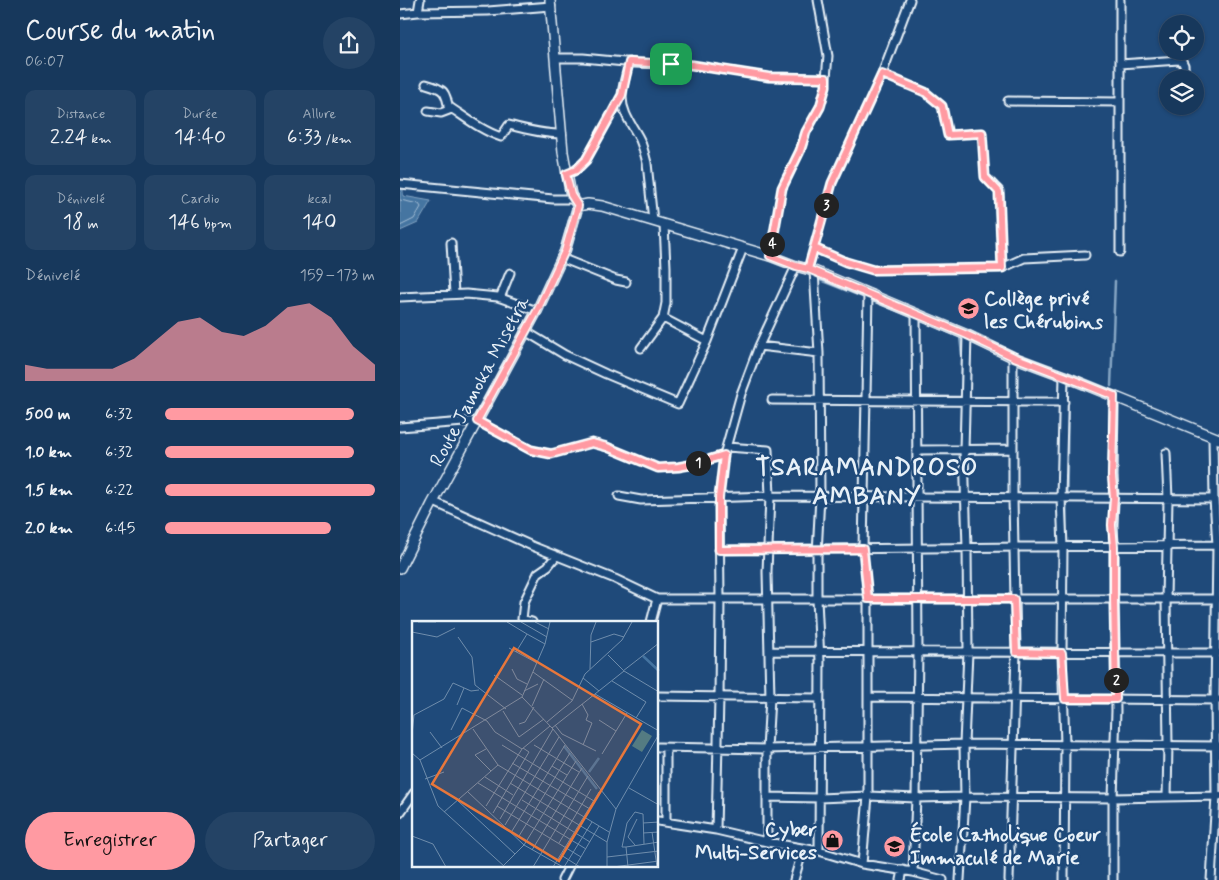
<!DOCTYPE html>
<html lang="fr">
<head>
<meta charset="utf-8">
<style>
  :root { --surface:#17385c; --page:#244365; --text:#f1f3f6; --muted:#9eacbb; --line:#365272; --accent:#ff9aa2 }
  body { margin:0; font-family:Mynerve,sans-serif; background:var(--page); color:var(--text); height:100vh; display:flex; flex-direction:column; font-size:19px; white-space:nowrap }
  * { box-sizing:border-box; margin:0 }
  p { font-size:16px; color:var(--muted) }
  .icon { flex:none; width:28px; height:28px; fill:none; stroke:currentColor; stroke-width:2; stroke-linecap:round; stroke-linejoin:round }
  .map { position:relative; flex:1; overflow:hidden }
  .sheet { display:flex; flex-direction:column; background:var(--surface); width:400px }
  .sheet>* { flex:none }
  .controls { position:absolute; left:759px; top:15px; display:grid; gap:10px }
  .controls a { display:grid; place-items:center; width:45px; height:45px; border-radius:50%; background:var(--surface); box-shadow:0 1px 4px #0004,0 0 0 1px var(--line); font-size:25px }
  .pin { position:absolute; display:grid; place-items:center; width:42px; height:42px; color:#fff; margin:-21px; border-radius:10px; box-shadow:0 2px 8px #0006 }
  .km { position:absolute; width:25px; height:25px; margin:-12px; border-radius:50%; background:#222; color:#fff; font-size:14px; line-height:25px; text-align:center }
  .round { display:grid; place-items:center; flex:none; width:52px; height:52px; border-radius:26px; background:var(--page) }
  .overview { display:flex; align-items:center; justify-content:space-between; height:85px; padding:0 25px }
  h1 { font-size:28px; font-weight:600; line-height:38px }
  .metrics { display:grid; grid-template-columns:repeat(3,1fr); gap:8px; height:85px; padding:5px 25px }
  .metrics div { display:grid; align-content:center; border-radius:10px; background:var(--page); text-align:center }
  .metrics b { font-size:21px; font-weight:600 }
  .metrics small { font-size:14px; font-weight:400 }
  .metrics p { font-size:14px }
  .chart { height:140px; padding:10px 25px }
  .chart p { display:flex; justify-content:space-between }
  .chart svg { width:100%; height:90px; margin-top:5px; fill:var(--accent); opacity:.7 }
  .button { display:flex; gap:10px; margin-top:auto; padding:10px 25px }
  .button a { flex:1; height:58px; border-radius:30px; background:var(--accent); color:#111; font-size:20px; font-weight:600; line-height:58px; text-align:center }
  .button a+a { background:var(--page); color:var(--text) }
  ul { padding:0 25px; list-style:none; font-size:16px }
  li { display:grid; grid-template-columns:80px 60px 1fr; align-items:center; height:38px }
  li i { height:12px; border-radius:6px; background:var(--accent) }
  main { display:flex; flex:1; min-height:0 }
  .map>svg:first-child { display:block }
  .water { fill:#4474a1; stroke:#86a6c4 }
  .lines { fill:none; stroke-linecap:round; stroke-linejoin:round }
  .shore { stroke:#a6bfd5; stroke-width:1 }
  .stream { stroke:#86a6c4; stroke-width:2.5 }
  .minor-casing { stroke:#e8f1f8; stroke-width:11 }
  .tertiary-casing { stroke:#e8f1f8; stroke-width:12 }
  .minor { stroke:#1f4a7a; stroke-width:7 }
  .tertiary { stroke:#1f4a7a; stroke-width:9 }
  .route-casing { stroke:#fff; stroke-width:10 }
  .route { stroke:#ff9aa2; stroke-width:6 }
  .labels { text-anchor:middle; stroke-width:4.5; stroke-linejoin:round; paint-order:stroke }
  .poi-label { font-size:20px; font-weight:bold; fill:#e8f1f8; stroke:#1f4a7a; text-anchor:start }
  .street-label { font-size:20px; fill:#e8f1f8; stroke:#1f4a7a }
  .district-label { font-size:25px; font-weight:bold; letter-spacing:1px; fill:#e8f1f8; stroke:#1f4a7a }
  .inset-river { fill:none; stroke:#4474a1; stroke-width:2.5 }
  .inset-road { fill:none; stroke:#6f8dac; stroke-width:1 }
  .view { fill:#e8773b; fill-opacity:0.15; stroke:#e8773b; stroke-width:2.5 }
  .inset-edge { fill:none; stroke:#e8f1f8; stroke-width:2.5 }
</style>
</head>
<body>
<main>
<section class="sheet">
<div class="overview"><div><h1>Course du matin</h1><p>06:07</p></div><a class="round"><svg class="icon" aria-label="share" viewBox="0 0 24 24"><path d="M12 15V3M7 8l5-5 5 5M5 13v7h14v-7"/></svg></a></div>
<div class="metrics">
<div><p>Distance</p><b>2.24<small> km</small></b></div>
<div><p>Durée</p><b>14:40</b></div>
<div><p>Allure</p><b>6:33<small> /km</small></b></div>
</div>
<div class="metrics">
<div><p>Dénivelé</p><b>18<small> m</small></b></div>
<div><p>Cardio</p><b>146<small> bpm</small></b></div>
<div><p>kcal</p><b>140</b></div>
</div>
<div class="chart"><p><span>Dénivelé</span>159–173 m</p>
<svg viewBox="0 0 160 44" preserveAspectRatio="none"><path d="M0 44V36L10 38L20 38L30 38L40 38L50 33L60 24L70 15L80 13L90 20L100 22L110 17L120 8L130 6L140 13L150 27L160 36V44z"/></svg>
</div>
<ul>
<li><b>500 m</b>6:32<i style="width:90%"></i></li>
<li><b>1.0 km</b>6:32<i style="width:90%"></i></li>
<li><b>1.5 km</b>6:22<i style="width:100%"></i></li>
<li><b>2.0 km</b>6:45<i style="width:79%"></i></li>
</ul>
<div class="button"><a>Enregistrer</a><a>Partager</a></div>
</section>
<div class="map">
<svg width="819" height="880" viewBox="0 0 819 880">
  <rect width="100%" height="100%" fill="#1f4a7a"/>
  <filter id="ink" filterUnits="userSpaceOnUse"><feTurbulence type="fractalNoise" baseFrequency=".02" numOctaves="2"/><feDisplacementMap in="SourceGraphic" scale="10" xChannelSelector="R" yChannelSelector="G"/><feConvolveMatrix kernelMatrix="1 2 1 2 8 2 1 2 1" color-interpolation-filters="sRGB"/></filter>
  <g filter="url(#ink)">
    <path class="water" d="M0 189H3V196L31 201 18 223 0 231Z"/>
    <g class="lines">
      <path class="shore" d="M0 200 19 204 21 207 14 219 0 226"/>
      <path class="stream" d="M420 280 513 317
        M521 320 566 340
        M560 337 562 355
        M711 386 715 281
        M561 430 562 360
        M811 509V501
        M666 537 668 382"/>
      <defs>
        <path id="minor" d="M18 12 20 0
          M0 14 18 12 88 11 151 6
          M156 58H183L235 63 292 65 369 77 426 78
          M229 62C227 74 222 86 222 97 222 114 233 126 240 140 243 147 245 155 247 163L253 221
          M720 64 779 60 782 61 784 65 785 79
          M482 74 525 92 542 106 548 135 582 133 585 177 599 191 602 268
          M26 84C44 89 46 91 49 110L41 113 28 111
          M608 101 720 102
          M48 106C65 117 82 131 101 137L109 125C127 130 143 134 162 134
          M167 174 176 170 186 160 222 95
          M0 184 153 199H174
          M51 243 54 294
          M414 248 446 262 473 270 602 268 624 258 685 255
          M720 252V0
          M370 256 382 188 400 151 406 132 420 107 426 86V78L428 56 418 0
          M161 258 216 280 226 282
          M408 269 432 183 482 74 510 0
          M414 271 419 353 420 496 417 554V599L420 661 419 851
          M0 297 66 294 98 297 137 311
          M100 298 110 273
          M263 318 307 341
          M125 331 165 355 206 374 278 404 307 341 343 248
          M359 346 419 353
          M241 348 263 318 266 303V267L264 225
          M372 400 664 402
          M0 427 77 421 131 450 151 454 192 443 207 447 258 468 278 467 295 464 324 455
          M327 447 368 450 370 496 367 572 370 698 367 749V842
          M517 450 613 449
          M766 453 768 499 766 599 768 745 767 797
          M219 496 241 500 370 496 814 499
          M34 502 132 546 215 579 257 599H819
          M319 550 817 545
          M132 622 122 619 124 602 138 573 148 566 156 556
          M251 622 257 599
          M369 651 819 653
          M258 696 419 698
          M468 697 819 700
          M258 747 367 749 564 744 819 746
          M266 748V822
          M367 797 419 798 468 796 516 798 565 797 713 798 819 796
          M0 813 14 793
          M258 821 316 830 367 842 419 851 462 864 513 872 543 880
          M316 830 319 698 320 599 319 498 324 455 341 394 359 346 396 266
          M462 864 468 796V599L463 549 468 295
          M513 872 516 798 518 652 516 314
          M162 880 169 866
          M394 880 403 849
          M501 880 503 870
          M560 880 565 797 564 744 568 652 567 548 564 450 567 335
          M609 880 616 652 613 498V357
          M664 880 665 744 662 653 663 547 661 498 664 376
          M713 880V798L716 711 714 599V546L713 525 714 498 713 476 714 396
          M811 880 816 796 815 700 817 545 814 499 813 438"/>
        <path id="tertiary" d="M150 0 163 152 167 174 171 195 178 206
          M178 206 188 204 202 206 370 256 396 266 414 271 567 335 613 357 664 376 819 439
          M0 568 32 504 137 311 165 251 178 206"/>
      </defs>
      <use href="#minor" class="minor-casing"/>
      <use href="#tertiary" class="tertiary-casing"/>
      <use href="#minor" class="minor"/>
      <use href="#tertiary" class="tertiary"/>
    </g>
  </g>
  <g class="lines" filter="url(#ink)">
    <defs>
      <path id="route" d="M271 64 229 62 222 95 186 160 176 170 166 174 171 195 178 206 165 251 137 311 77 421 131 450 151 454 192 443 207 447 258 468 278 467 295 464 324 455 319 498V550L463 549 468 599H614L616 652 662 653 665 699H716L714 599V546L712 525 714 498 712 476 714 396 664 376 614 357 567 335 408 269 416 241 432 183 482 74 525 92 542 106 548 135 582 133 585 177 599 192 602 268 473 270 446 262 414 248 408 269 396 266 370 256 382 188 400 151 406 132 420 107 426 86V78L369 77 292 65 271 64"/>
    </defs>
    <use href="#route" class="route-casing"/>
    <use href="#route" class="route"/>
  </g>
  <defs>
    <symbol id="school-disc" viewBox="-11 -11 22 22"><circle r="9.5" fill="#ff9aa2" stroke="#1f4a7a"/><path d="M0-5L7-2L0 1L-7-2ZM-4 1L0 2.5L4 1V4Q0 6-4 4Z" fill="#111"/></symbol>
    <symbol id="shop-disc" viewBox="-11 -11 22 22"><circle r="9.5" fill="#ff9aa2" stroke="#1f4a7a"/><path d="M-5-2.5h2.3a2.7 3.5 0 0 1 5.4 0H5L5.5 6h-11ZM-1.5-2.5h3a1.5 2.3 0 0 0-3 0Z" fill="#111"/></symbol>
  </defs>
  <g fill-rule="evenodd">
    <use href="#school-disc" x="556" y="296" width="25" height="25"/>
    <use href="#shop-disc" x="420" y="828" width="25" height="25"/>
    <use href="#school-disc" x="482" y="834" width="25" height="25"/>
  </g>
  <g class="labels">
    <g class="poi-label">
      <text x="584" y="305">Collège privé<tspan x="584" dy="23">les Chérubins</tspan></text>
      <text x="417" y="836" text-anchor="end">Cyber<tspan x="417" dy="23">Multi-Services</tspan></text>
      <text x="510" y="841">École Catholique Coeur<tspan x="510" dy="23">Immaculé de Marie</tspan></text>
    </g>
    <g class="street-label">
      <text transform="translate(79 381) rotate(-62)" y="7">Route Jamoka Misetra</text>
    </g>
    <g class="district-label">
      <text x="467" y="475">TSARAMANDROSO<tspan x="467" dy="29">AMBANY</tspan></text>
    </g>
  </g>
  <g transform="translate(12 621)">
    <rect width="246" height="246" fill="#1f4a7a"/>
    <path d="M230 109 240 115 230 131 220 125Z" fill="#547b82"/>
    <path class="inset-river" d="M231 35 247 50M152 125 185 168M177 151 187 137"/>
    <path class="inset-road" d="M6 1H24M95 1 115 13 104 31M109 1 135 16M123 1 137 8M0 11 25 16 43 7M115 13 133 23M46 16 60 36 63 64 94 88M179 21 202 13 212 16M97 27 125 42M196 34 211 49M100 48 105 58 115 63M178 48 179 14 184 1M211 50 247 22M121 51 160 79M82 54 110 74M171 57 187 70M200 60 234 81 224 97M112 70 126 63M183 73 247 110M110 76 141 108 204 188M110 76 133 23 138 1M170 83 176 94 174 99 180 102 171 124M45 84 52 67M120 85 132 58M91 90 107 116 132 98M187 99 204 110M135 101 160 80 173 53 210 19 220 1M107 103 113 101 122 86M143 104 150 113 184 130M140 107 212 50 247 71M61 108 86 144 197 211M39 109 50 87 75 100 83 111 110 128M18 111 30 127M0 114 2 94 32 78 41 62 59 70 67 69M90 124 182 180M122 124 167 151M74 128 63 134 79 150M0 132 8 139 26 185 93 246M190 133 215 92M8 139 110 76M100 142 178 188M140 145 155 154M73 156 101 174M13 158 32 151M66 162 174 228M98 162 195 221M217 167 247 184M56 171 112 224 151 246M45 179 103 233M110 179 178 221M74 185 110 128 138 105M85 185 169 236M32 191 86 144M81 192 117 131 111 127M88 198 141 108M231 202 247 201M93 204 147 116M100 210 153 124M240 211 245 246M231 212 247 211M0 215 21 223 34 246M107 215 158 132M147 222 179 168M232 223 231 193 223 191 215 202 210 226H214L247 221M223 224 216 216 225 198M214 226 216 246M120 229 170 147M149 234 168 246M195 236 247 230M92 244 112 224 164 140M121 246 176 155M141 246 187 171M152 246 180 201M163 246 187 205M195 246V221L204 188 247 113M201 246 247 240"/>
    <path class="view" d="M102 27 229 103 147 240 20 163Z"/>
    <rect width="246" height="246" class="inset-edge"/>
  </g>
</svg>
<div class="controls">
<a><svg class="icon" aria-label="locate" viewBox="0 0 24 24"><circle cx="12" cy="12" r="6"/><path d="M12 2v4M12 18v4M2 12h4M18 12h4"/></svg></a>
<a><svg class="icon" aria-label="layers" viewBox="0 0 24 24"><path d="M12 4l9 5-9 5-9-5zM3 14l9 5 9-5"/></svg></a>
</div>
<div class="pin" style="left:271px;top:64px;background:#1e9e55"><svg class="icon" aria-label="arrive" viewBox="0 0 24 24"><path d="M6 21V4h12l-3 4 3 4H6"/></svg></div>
<b class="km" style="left:298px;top:463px">1</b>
<b class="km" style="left:716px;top:680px">2</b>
<b class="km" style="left:426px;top:205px">3</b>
<b class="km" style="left:372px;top:244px">4</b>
</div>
</main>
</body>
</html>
